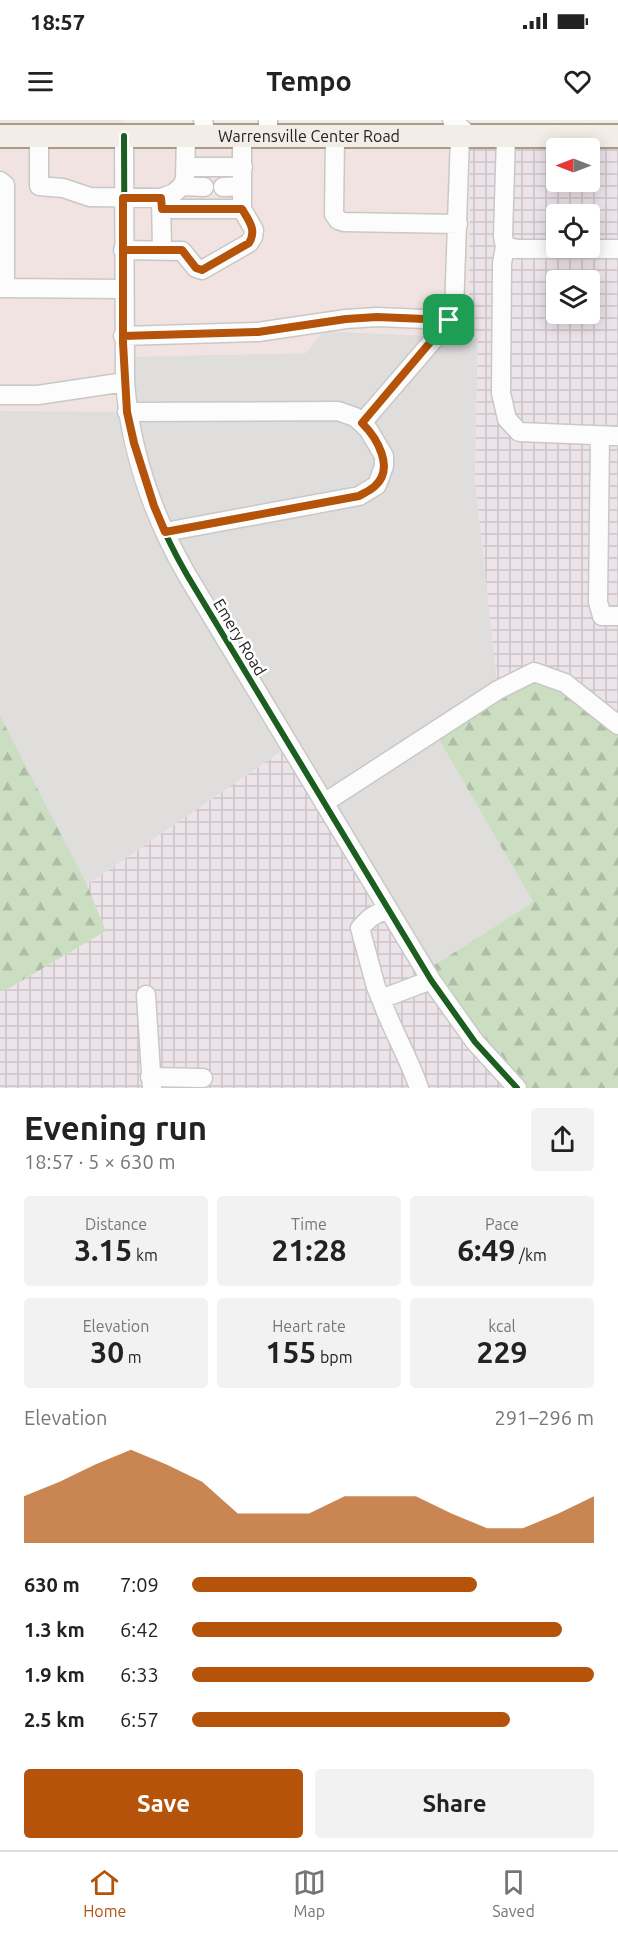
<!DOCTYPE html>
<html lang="en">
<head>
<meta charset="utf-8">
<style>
  :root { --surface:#fff; --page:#f2f2f2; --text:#222; --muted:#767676; --line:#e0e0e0; --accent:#b45309 }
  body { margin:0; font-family:Ubuntu,sans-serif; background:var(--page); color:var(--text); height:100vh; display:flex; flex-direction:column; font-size:22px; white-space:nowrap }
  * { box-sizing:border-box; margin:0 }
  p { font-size:20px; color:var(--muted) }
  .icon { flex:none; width:33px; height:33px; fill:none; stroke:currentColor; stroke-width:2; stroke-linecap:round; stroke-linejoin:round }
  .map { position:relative; height:968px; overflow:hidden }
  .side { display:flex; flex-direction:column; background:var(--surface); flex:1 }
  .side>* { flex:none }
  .needle { width:39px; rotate:270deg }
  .buttons { position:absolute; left:546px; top:18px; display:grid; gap:12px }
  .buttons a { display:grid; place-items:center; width:54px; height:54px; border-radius:6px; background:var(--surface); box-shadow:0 3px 15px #0003; font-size:30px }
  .pin { position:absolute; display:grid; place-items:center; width:51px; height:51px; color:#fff; margin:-26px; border-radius:12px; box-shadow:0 3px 9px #0006 }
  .round { display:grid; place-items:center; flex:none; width:63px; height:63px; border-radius:6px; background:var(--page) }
  .overview { display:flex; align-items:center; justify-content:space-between; height:102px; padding:0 24px }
  h1 { font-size:33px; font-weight:700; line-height:45px }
  .metrics { display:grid; grid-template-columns:repeat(3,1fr); gap:9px; height:102px; padding:6px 24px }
  .metrics div { display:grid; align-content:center; border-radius:6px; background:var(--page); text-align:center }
  .metrics b { font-size:30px; font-weight:700 }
  .metrics small { font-size:16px; font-weight:400 }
  .metrics p { font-size:16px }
  .chart { height:168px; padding:12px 24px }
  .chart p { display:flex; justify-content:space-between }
  .chart svg { width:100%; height:108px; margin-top:6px; fill:var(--accent); opacity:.7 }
  .primary-button { display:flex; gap:12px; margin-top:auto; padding:12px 24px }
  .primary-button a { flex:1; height:69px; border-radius:6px; background:var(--accent); color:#fff; font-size:24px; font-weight:700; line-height:69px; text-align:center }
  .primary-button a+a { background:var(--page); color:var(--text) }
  ul { padding:0 24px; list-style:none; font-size:20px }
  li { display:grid; grid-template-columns:96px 72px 1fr; align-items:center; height:45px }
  li i { height:15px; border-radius:8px; background:var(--accent) }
  .status { display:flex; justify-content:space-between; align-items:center; height:42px; padding:0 30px; background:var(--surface); direction:ltr }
  .status svg { height:16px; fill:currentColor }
  header { display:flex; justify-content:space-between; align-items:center; height:78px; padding:0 24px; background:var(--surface); font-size:27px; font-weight:700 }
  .tabs { display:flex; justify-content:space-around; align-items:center; height:84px; border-top:2px solid var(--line); background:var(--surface); font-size:16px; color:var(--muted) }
  .tabs a { display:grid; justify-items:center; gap:3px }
  .tabs .active { color:var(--accent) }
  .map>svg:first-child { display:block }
  .residential { fill:#dfdedc }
  .commercial { fill:#f1e3e1 }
  .industrial { fill:url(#industrial-grid); fill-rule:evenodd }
  .forest { fill:url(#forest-firs) }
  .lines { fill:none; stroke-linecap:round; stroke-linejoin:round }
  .minor-casing { stroke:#c9c8c7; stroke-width:21 }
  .major-casing { stroke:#a79c86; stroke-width:26 }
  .minor { stroke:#fdfcfc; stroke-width:18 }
  .major { stroke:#f3ede7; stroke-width:22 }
  .cycleway-casing { stroke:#fff; stroke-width:10 }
  .cycleway { stroke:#1b5e20; stroke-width:6 }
  .route-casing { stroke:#fff; stroke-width:12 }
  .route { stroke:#b45309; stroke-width:8 }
  .labels { text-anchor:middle; stroke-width:5; stroke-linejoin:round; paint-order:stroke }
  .street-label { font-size:16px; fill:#222; stroke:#fff }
</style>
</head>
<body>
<div class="status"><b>18:57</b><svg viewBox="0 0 49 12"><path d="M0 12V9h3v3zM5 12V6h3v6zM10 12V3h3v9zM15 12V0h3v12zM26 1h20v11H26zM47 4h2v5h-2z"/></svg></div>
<header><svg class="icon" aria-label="menu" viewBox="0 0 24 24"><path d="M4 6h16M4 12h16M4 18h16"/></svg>Tempo<svg class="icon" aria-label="heart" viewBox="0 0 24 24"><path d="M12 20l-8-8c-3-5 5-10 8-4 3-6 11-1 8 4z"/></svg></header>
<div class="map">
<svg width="618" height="968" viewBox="0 0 618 968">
  <defs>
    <pattern id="industrial-grid" width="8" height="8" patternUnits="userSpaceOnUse" patternTransform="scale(1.5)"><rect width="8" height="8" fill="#ede4e9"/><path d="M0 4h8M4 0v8" fill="none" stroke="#cbc3c8"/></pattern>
    <pattern id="forest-firs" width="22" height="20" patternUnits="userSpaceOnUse" patternTransform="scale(1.5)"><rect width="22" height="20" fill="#cbdec1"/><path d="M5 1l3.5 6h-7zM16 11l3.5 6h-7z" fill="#aebea6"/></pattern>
  </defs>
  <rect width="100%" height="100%" fill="#f0eeeb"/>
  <path class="residential" d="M323 211 478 218 475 358 498 570 434 611 533 782 425 851 289 626 87 765 0 766V290L103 237 306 233Z"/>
  <path class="commercial" d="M0 0H124V16H470L469 217 323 211 306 233 124 237 127 292 0 291Z"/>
  <path class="industrial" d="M470 16H618V605L498 570 475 358 478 218 469 217ZM556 28H590V62H556ZM556 94H590V128H556ZM556 160H590V194H556Z
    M289 626 431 860 517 968H0V870H6L106 811 87 765Z"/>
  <path class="forest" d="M534 552 618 605V968H517L425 851 533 782 434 611Z
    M0 596 87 765 106 811 6 870H0Z"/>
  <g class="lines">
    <defs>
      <path id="minor" d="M203 0 206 16
        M268 0V16
        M452 0 470 16
        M39 16V66L63 68 90 77 161 78 174 73 182 66 185 59 186 16
        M124 16 125 262C130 329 153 396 187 455L431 860 475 922 517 968
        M335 16 334 94 338 100 344 102 458 104
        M506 16 503 116 505 127 518 129H618
        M186 47H243
        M0 61 5 65V168
        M182 66 204 67
        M223 67 242 66
        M161 78 162 130
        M162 89H242
        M505 127 502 143 501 273 507 299 519 312 618 316
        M123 130 182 131 196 148 202 150 249 123 253 117 254 110 242 89V16
        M0 168 123 169
        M123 216 258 212 346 199 377 197 449 200
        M0 275H38L125 262
        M127 292 338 291 355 297 368 309 384 336V346L377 365 359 376 165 412
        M362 303 442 210 454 191 460 16
        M600 316 598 482 602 496H618
        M324 683 498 570 534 552 565 563 618 605
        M387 788 370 798 360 808 376 867 381 879 431 860
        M146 875 152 968
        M381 879C392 910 408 936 419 968
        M150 957 203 958"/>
      <g id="major">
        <path id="s1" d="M0 16H618"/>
      </g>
    </defs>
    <use href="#minor" class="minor-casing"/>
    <use href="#major" class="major-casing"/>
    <use href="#minor" class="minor"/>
    <use href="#major" class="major"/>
    <defs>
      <path id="cycleway" d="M124 16 125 262C130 329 153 396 187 455L431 860 475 922 517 968"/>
    </defs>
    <use href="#cycleway" class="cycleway-casing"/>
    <use href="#cycleway" class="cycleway"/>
  </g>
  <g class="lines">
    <defs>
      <path id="route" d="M449 200 377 197 346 199 258 212 123 216V130H182L196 148 202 150 249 123C257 110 249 101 242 89H162L161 78H123V223L127 292 134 323 154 386 165 412 359 376C364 373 371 370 375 366 395 348 377 318 362 303L449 200"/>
    </defs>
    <use href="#route" class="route-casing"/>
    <use href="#route" class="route"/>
  </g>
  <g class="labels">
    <g class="street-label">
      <text dy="6" stroke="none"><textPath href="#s1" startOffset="309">Warrensville Center Road</textPath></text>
      <text transform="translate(240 517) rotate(59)" y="6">Emery Road</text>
    </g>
  </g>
</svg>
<div class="buttons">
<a><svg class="needle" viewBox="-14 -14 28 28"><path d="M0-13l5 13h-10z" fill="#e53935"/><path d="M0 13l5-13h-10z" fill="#767676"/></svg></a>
<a><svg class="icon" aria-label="locate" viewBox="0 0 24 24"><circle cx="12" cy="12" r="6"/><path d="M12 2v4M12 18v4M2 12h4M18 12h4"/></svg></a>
<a><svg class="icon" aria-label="layers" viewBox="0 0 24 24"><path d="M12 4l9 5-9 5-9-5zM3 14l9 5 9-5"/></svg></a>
</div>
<div class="pin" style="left:449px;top:200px;background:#1e9e55"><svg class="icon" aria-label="arrive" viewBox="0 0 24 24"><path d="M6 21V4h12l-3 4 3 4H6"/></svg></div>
</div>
<section class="side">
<div class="overview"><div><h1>Evening run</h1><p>18:57 · 5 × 630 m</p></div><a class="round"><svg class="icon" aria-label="share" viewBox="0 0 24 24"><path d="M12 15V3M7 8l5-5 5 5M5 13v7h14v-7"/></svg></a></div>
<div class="metrics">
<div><p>Distance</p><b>3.15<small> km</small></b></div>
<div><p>Time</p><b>21:28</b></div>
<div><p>Pace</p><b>6:49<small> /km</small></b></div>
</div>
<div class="metrics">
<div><p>Elevation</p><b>30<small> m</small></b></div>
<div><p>Heart rate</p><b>155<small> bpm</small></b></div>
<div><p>kcal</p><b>229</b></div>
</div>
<div class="chart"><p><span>Elevation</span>291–296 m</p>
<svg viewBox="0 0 160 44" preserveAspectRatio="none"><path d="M0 44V25L10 19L20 12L30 6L40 12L50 19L60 32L70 32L80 32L90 25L100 25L110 25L120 32L130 38L140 38L150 32L160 25V44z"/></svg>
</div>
<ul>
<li><b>630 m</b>7:09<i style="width:71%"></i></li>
<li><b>1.3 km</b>6:42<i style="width:92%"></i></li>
<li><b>1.9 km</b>6:33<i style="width:100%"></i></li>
<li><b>2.5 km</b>6:57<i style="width:79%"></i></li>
</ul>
<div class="primary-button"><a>Save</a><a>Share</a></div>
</section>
<nav class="tabs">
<a class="active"><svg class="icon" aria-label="home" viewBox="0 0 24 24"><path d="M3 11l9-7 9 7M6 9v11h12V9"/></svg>Home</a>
<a><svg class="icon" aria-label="map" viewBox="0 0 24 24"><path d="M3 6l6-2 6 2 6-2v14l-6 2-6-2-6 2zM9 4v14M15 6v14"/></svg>Map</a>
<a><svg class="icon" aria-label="saved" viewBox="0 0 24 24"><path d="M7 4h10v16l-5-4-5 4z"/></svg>Saved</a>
</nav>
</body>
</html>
